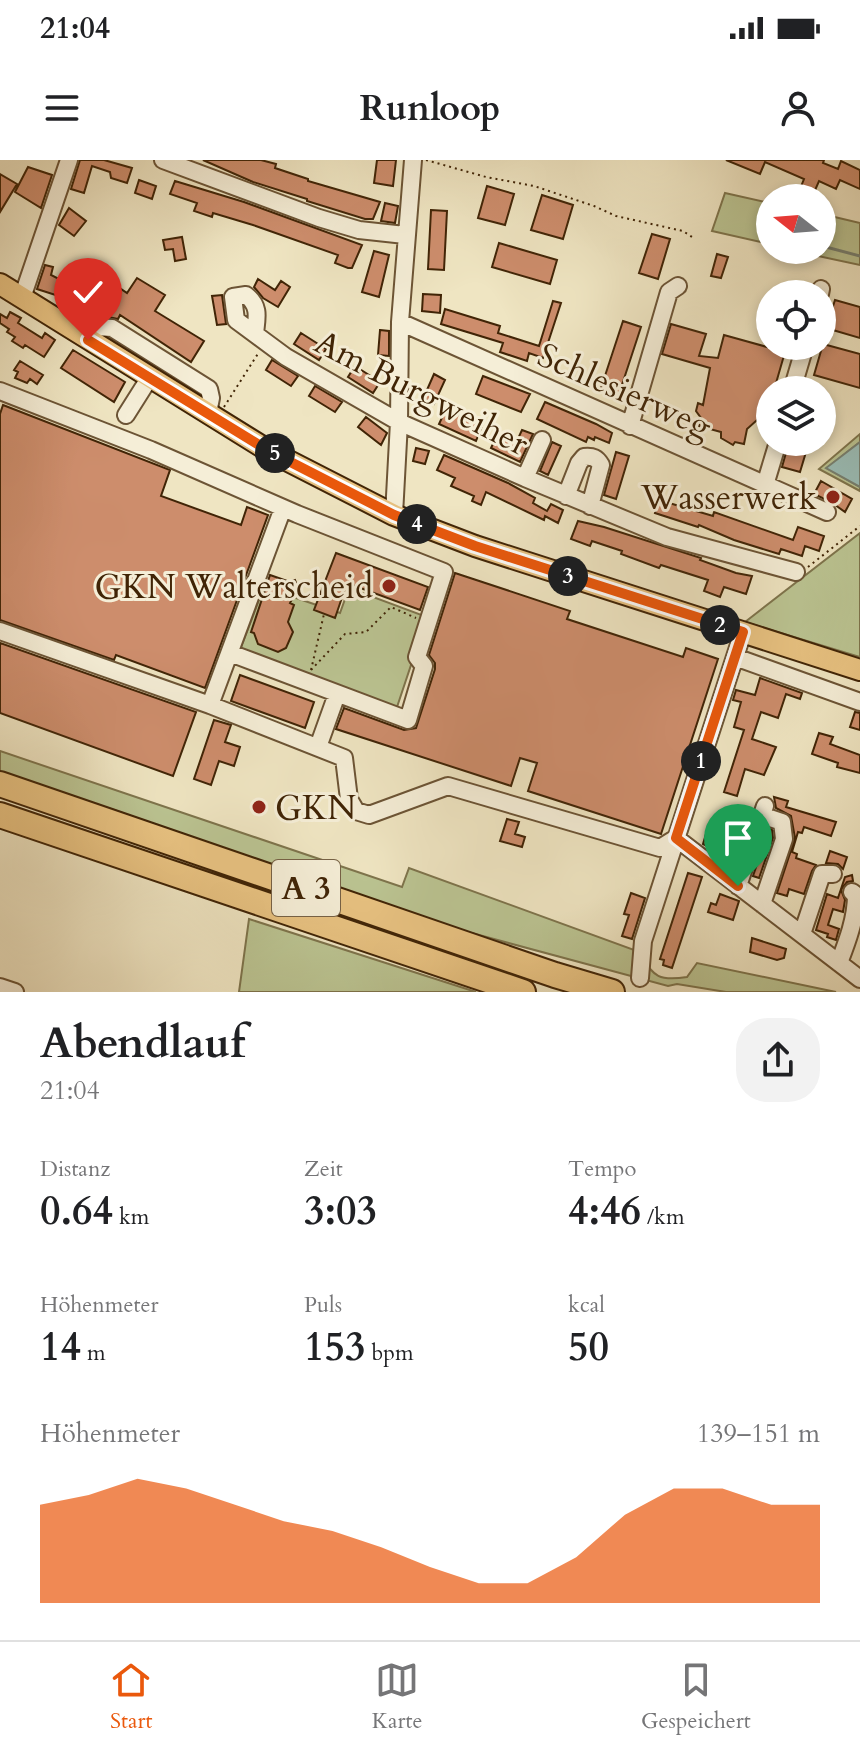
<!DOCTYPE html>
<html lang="de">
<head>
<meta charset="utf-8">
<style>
  :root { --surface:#fff; --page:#f2f2f2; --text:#202124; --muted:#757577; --line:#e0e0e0; --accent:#ea580c }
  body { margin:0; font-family:Cardo,serif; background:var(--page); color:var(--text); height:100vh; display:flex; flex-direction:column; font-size:30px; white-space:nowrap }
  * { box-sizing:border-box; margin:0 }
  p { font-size:26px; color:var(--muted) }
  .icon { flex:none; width:44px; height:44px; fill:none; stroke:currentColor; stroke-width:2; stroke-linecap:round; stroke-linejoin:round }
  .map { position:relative; height:832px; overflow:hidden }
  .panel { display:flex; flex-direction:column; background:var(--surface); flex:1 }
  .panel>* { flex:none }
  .needle { width:52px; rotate:287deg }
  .tools { position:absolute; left:756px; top:24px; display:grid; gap:16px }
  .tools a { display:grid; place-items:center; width:80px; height:80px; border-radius:50%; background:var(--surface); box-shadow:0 4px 12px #0003; font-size:40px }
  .pin { position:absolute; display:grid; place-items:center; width:68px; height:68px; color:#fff; margin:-82px -34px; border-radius:50% 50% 50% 0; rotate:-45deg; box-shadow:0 0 8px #0007 }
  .pin .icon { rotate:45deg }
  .km { position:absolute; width:40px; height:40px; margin:-20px; border-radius:50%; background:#222; color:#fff; font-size:22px; line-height:40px; text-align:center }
  .round { display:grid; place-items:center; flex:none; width:84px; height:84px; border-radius:32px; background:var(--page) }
  .overview { display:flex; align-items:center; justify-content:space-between; height:136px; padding:0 40px }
  h1 { font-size:44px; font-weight:800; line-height:60px }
  .stats { display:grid; grid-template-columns:repeat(3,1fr); gap:12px; height:136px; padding:8px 40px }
  .stats div { display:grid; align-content:center }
  .stats b { font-size:40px; font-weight:800 }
  .stats small { font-size:22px; font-weight:400 }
  .stats p { font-size:22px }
  .chart { height:224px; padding:16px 40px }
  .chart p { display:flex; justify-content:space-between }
  .chart svg { width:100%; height:144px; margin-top:8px; fill:var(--accent); opacity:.7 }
  .status { display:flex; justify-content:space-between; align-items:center; height:56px; padding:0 40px; background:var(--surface); direction:ltr }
  .status svg { height:22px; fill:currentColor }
  header { display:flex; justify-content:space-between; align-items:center; height:104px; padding:0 40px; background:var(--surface); font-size:36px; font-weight:800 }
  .menu { display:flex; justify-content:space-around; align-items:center; height:112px; border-top:2px solid var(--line); background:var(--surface); font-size:22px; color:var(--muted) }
  .menu a { display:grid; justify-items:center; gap:4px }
  .menu .selected { color:var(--accent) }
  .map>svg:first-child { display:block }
  .green { fill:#bbc492; stroke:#7e744c; stroke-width:2 }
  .water { fill:#9abeb8; stroke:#768071; stroke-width:2 }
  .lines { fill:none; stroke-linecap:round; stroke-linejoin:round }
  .stream { stroke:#768071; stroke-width:3 }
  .building { fill:#cd8d6c; stroke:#402406; stroke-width:2 }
  .minor-casing { stroke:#6c5435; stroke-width:20 }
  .major-casing { stroke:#402406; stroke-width:24 }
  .highway-casing { stroke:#402406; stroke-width:28 }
  .path { stroke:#402406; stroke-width:2; stroke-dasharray:2 4; stroke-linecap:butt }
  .minor { stroke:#f5eed7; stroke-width:16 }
  .major { stroke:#e8c281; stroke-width:20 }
  .highway { stroke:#e8c281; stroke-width:24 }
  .route-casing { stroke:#fff; stroke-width:16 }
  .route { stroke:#ea580c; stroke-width:10 }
  .poi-dot { fill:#8f2418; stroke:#f5eed7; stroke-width:3 }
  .labels { text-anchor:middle; stroke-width:6; stroke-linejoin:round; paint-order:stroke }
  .shield { fill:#f5eed7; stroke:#766145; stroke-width:2 }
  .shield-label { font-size:32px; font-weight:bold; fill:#402406 }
  .street-label { font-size:34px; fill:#402406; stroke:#f5eed7 }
  .poi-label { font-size:34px; fill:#402406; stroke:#f5eed7; text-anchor:end }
</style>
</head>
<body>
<div class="status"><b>21:04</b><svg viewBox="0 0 49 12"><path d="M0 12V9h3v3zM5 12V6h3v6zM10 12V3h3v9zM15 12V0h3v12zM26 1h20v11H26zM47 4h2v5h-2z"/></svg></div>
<header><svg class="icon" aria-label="menu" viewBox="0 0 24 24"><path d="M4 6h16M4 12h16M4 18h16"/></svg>Runloop<svg class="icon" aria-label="person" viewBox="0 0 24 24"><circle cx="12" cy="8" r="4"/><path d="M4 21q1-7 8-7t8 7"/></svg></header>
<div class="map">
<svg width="860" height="832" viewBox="0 0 860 832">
  <rect width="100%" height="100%" fill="#efe5c2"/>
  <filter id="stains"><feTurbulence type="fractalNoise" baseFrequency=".0025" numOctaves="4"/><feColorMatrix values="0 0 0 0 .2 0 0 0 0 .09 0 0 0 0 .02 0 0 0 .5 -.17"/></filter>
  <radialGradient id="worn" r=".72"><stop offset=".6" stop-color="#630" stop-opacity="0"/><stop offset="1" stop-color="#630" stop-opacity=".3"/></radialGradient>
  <path class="green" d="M725 33 770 43V84L712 71Z
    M822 54 860 63V105L790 90H822Z
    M860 274V282L827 308 860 327V331L819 309Z
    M860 373V497L745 462Z
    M264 427 340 453 349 428 427 457 396 550 240 490Z
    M0 591 402 727 409 708 637 791C654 815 656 822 687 817L697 803 836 832H726L677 824 668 826 427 761 117 651 0 613Z
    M249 759 476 832H239Z"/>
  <path class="water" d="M860 282V327L826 308Z"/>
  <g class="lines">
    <path class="stream" d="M826 87 860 96"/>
  </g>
  <path class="building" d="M80 0H104L132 8 127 23 111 18 110 12 92 6 84 33 71 29Z
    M203 0H261L276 4 275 8 308 19V21L380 42 373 59H365L307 41V39L253 22Z
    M377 0H396L393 26 374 23Z
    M726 0H824L823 3 838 9 841 1 860 10V29L840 20 836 29 819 21 813 35 800 29 804 19 765 2 760 14Z
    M28 7 52 15 41 48 15 32Z
    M0 14 17 24 0 52Z
    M139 20 156 26 152 39 135 33Z
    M175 21 244 42 362 85 352 108H348L335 103 338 95 253 65 213 53 212 57 194 51 197 43 170 34Z
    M487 26 514 34 505 65 478 58Z
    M542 35 573 45 563 79 531 70Z
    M385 43 398 46 395 63 381 61Z
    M69 48 86 61 74 76 59 65Z
    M431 50 447 51 444 110 428 109Z
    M652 74 670 79 658 119 639 113Z
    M182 77 186 99 175 101 173 89 165 90 163 80Z
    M499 83 557 100 550 124 492 107Z
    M374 91 389 95 379 137 362 132Z
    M717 94 728 97 721 118 711 116Z
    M45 105 53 107 51 115 80 130 82 126 90 130 81 145 77 143 74 149 60 141 62 137 37 129Z
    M137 118 165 135 155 151 204 181 191 202 120 155 118 159 103 156 96 152 102 130 107 133 111 122 127 133Z
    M258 119 275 130 281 121 290 127 278 147 263 138 254 127Z
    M423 134 441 135 440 153 422 151Z
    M222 135 226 164 217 165 212 136Z
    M835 140 860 147V178L826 168Z
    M553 141 561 143 543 198 529 193 527 201 500 192 503 183 441 164 445 149 500 166 498 173 539 186Z
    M10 152 21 158 18 163 42 178 45 173 55 180 44 197 25 185 23 188 12 181 15 177 7 172 9 169 0 163V154L7 158Z
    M623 161 641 167 618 237 600 231Z
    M671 164 706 174 699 196 718 198 724 175 785 192 774 230H770V262L757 260 747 269 744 284 735 282 733 285 721 278V272L699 266 701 258 696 251 698 243 703 245 710 208 662 194Z
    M380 170 389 171V196L378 195Z
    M301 173 326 189 319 200 294 184Z
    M823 184 860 194V228L814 215Z
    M73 190 125 222 114 242 61 208Z
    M272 200 298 216 291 226 266 210Z
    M20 201 43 215 37 224 30 219 27 223 15 218 18 212 14 210Z
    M355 206 380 222 373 233 348 217Z
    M434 214 445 220 434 244 423 239Z
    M483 216 530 234 521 252 476 234Z
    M315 226 342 242 335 252 309 236Z
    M545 242 596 264 612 273 609 283 595 277 594 280 588 277 586 282 537 259Z
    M3 245 170 310 161 336 241 365 247 347 268 355 205 528 116 495 114 500 0 460V254Z
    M446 249 482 266 476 281 439 264Z
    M366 257 387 273 381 285 358 267Z
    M522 270 533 274 520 302 491 288 497 275 516 283Z
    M552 282 561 286 548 315 540 311Z
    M789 282H809L800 312 782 307Z
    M416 288 429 291 425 304 413 301Z
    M616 292 629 296 616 339 604 335Z
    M444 295 508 323 535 338 533 343 547 351 551 344 563 350 558 363 545 356 544 360 486 332 481 345 472 341 474 336 451 326 455 318 437 310Z
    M821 321 852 339 845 352 831 342 814 334Z
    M659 340 713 356 714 352 793 380 798 367 824 376 819 391 805 386 802 396 781 389 779 394 734 380 699 365 698 367 655 353Z
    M578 361 604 367 701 398 700 400 736 413 752 416 746 434 724 427 720 437 704 431 708 420 661 405 659 408 621 394 622 391 592 381 590 386 571 379Z
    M336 393 428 427 420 450 347 423 335 458 314 450Z
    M455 413 570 451 567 459 683 497 686 488 718 499 661 674 528 631 537 603 520 598 511 626 336 569 344 548 404 570 416 568 435 509V503L429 495Z
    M270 415 290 422 295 420 298 428 290 443 294 445 288 462 293 472 286 488 278 492 258 484 254 473 251 472Z
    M0 483 196 552 173 616 0 553Z
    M240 515 314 542 305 568 231 541Z
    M760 518 802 533 800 539 786 534 778 558 761 552 752 579 776 587 764 615 745 609 737 636 724 632 744 570 734 567 741 542 733 540 736 530 755 535Z
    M855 552 860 553V570L850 567Z
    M214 560 231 565 225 582 240 587 234 606 219 601 211 625 194 619Z
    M819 573 833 577 830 584 860 595V613L837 607 838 603 812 594Z
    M774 637 788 641 786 647 836 662 831 676 804 667 802 673 798 672 792 692 797 694 796 698 816 705 812 711 804 734 789 729 787 736 777 733 795 678 791 656 776 648Z
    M507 659 519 662 515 674 525 677 522 687 500 681Z
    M769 669 772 670 773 678 759 718 753 716Z
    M706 674 723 679 720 688 716 687 714 690 703 684Z
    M830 691 847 697 843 709 838 704 826 703Z
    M688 713 702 717 672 808 663 805 664 800 660 799Z
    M852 715 853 721 847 722 841 730 845 740 843 752 833 749 828 765 839 769 836 780 827 777 828 774 816 770 827 734 838 738 845 717Z
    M631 733 645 738 632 779 622 776 629 755 624 754Z
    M720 734 739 741 733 760 708 752 711 743 716 745Z
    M752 778 786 789 784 798 777 800 750 792Z"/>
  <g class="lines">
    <defs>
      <path id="minor" d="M163 0 319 58 359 70 405 75
        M820 134 821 129
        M22 138 69 0
        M400 162 827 352
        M255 173C257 157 260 146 246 135L233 137 236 160 286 197 399 262 525 318 667 377 796 412
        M88 180 97 167 112 168 209 229 211 238 208 253
        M792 230 805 186
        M0 231 151 290 297 354 444 412 417 497 424 506 408 560 230 493
        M126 255 150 217
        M630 266 669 132 678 126
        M525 318 542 280
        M765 325 778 282
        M566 336 579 303 584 297C593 296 597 298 601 305L590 346
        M394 355 399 262 400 162 413 0
        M0 471 210 545 344 598 349 639 356 651 369 655 448 626 660 688 676 678 860 819
        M735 497 860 542
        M210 545 283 348
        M318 587 337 534
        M738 726 765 646
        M762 744 784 679 782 662 767 657
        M802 774 822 714H833
        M839 803C847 782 856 759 856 735L852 732
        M640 818 643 781 743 472
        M0 827 15 832"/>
      <path id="major" d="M0 124 269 291 394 355 475 386 860 510"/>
      <path id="highway" d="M0 624 555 815 612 832
        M0 655 523 832"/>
    </defs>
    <use href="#minor" class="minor-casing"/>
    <use href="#major" class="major-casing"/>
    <use href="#highway" class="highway-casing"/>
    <path class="path" d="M426 0 486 17 534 26 594 46 616 56 683 71 692 77
      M224 247 259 192
      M808 407 860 366
      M311 510 345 474 366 472 391 447 416 458
      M311 510 324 454"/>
    <use href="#minor" class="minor"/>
    <use href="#major" class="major"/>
    <use href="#highway" class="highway"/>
  </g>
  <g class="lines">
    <defs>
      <path id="route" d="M88 180 269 291 394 355 475 386 743 472 676 678 738 726"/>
    </defs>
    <use href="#route" class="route-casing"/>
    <use href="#route" class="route"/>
  </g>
  <g class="poi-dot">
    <circle cx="833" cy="337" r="8"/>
    <circle cx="389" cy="426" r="8"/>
    <circle cx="259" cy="647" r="8"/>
  </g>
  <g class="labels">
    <rect class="shield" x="272" y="700" width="68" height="56" rx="6"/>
    <g class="shield-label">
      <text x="306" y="739">A 3</text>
    </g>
    <g class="street-label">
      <text transform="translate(625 230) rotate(24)" y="12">Schlesierweg</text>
      <text transform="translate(422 232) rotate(27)" y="12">Am Burgweiher</text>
    </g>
    <g class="poi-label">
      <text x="817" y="349">Wasserwerk</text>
      <text x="373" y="438">GKN Walterscheid</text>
      <text x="275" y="659" text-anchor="start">GKN</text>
    </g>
  </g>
  <rect width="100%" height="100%" filter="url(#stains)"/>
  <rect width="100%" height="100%" fill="url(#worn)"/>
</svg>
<div class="tools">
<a><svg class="needle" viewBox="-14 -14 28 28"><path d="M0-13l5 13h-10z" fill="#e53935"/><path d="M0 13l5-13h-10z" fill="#757577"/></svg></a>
<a><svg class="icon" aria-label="locate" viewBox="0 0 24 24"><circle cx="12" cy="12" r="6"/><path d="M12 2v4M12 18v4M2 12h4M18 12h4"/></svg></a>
<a><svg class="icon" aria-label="layers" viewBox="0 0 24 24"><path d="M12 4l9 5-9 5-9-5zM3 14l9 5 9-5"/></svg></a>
</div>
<div class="pin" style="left:738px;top:726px;background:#1e9e55"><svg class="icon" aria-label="arrive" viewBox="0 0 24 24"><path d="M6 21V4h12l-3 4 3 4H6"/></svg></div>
<div class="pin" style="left:88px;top:180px;background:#d93025"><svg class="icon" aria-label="check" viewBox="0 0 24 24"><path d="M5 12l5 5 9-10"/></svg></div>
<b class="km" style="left:701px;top:601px">1</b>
<b class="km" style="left:720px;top:465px">2</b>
<b class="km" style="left:568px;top:416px">3</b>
<b class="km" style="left:417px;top:364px">4</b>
<b class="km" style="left:275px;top:293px">5</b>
</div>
<section class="panel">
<div class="overview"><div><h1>Abendlauf</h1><p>21:04</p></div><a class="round"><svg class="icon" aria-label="share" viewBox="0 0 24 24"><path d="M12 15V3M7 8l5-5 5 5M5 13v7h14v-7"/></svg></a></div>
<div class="stats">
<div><p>Distanz</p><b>0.64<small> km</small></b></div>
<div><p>Zeit</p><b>3:03</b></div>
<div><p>Tempo</p><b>4:46<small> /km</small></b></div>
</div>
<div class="stats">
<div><p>Höhenmeter</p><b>14<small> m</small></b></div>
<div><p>Puls</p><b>153<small> bpm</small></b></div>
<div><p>kcal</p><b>50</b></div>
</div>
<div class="chart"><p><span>Höhenmeter</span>139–151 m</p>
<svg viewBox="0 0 160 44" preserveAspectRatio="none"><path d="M0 44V14L10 11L20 6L30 9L40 14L50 19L60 22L70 27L80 33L90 38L100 38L110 30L120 17L130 9L140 9L150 14L160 14V44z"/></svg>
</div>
</section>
<nav class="menu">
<a class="selected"><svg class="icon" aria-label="home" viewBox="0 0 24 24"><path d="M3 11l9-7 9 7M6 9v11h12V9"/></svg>Start</a>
<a><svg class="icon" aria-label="map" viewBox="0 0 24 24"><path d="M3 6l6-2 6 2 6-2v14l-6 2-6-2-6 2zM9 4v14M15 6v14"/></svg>Karte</a>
<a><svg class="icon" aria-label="saved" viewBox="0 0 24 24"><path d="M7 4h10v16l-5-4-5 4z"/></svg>Gespeichert</a>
</nav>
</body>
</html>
